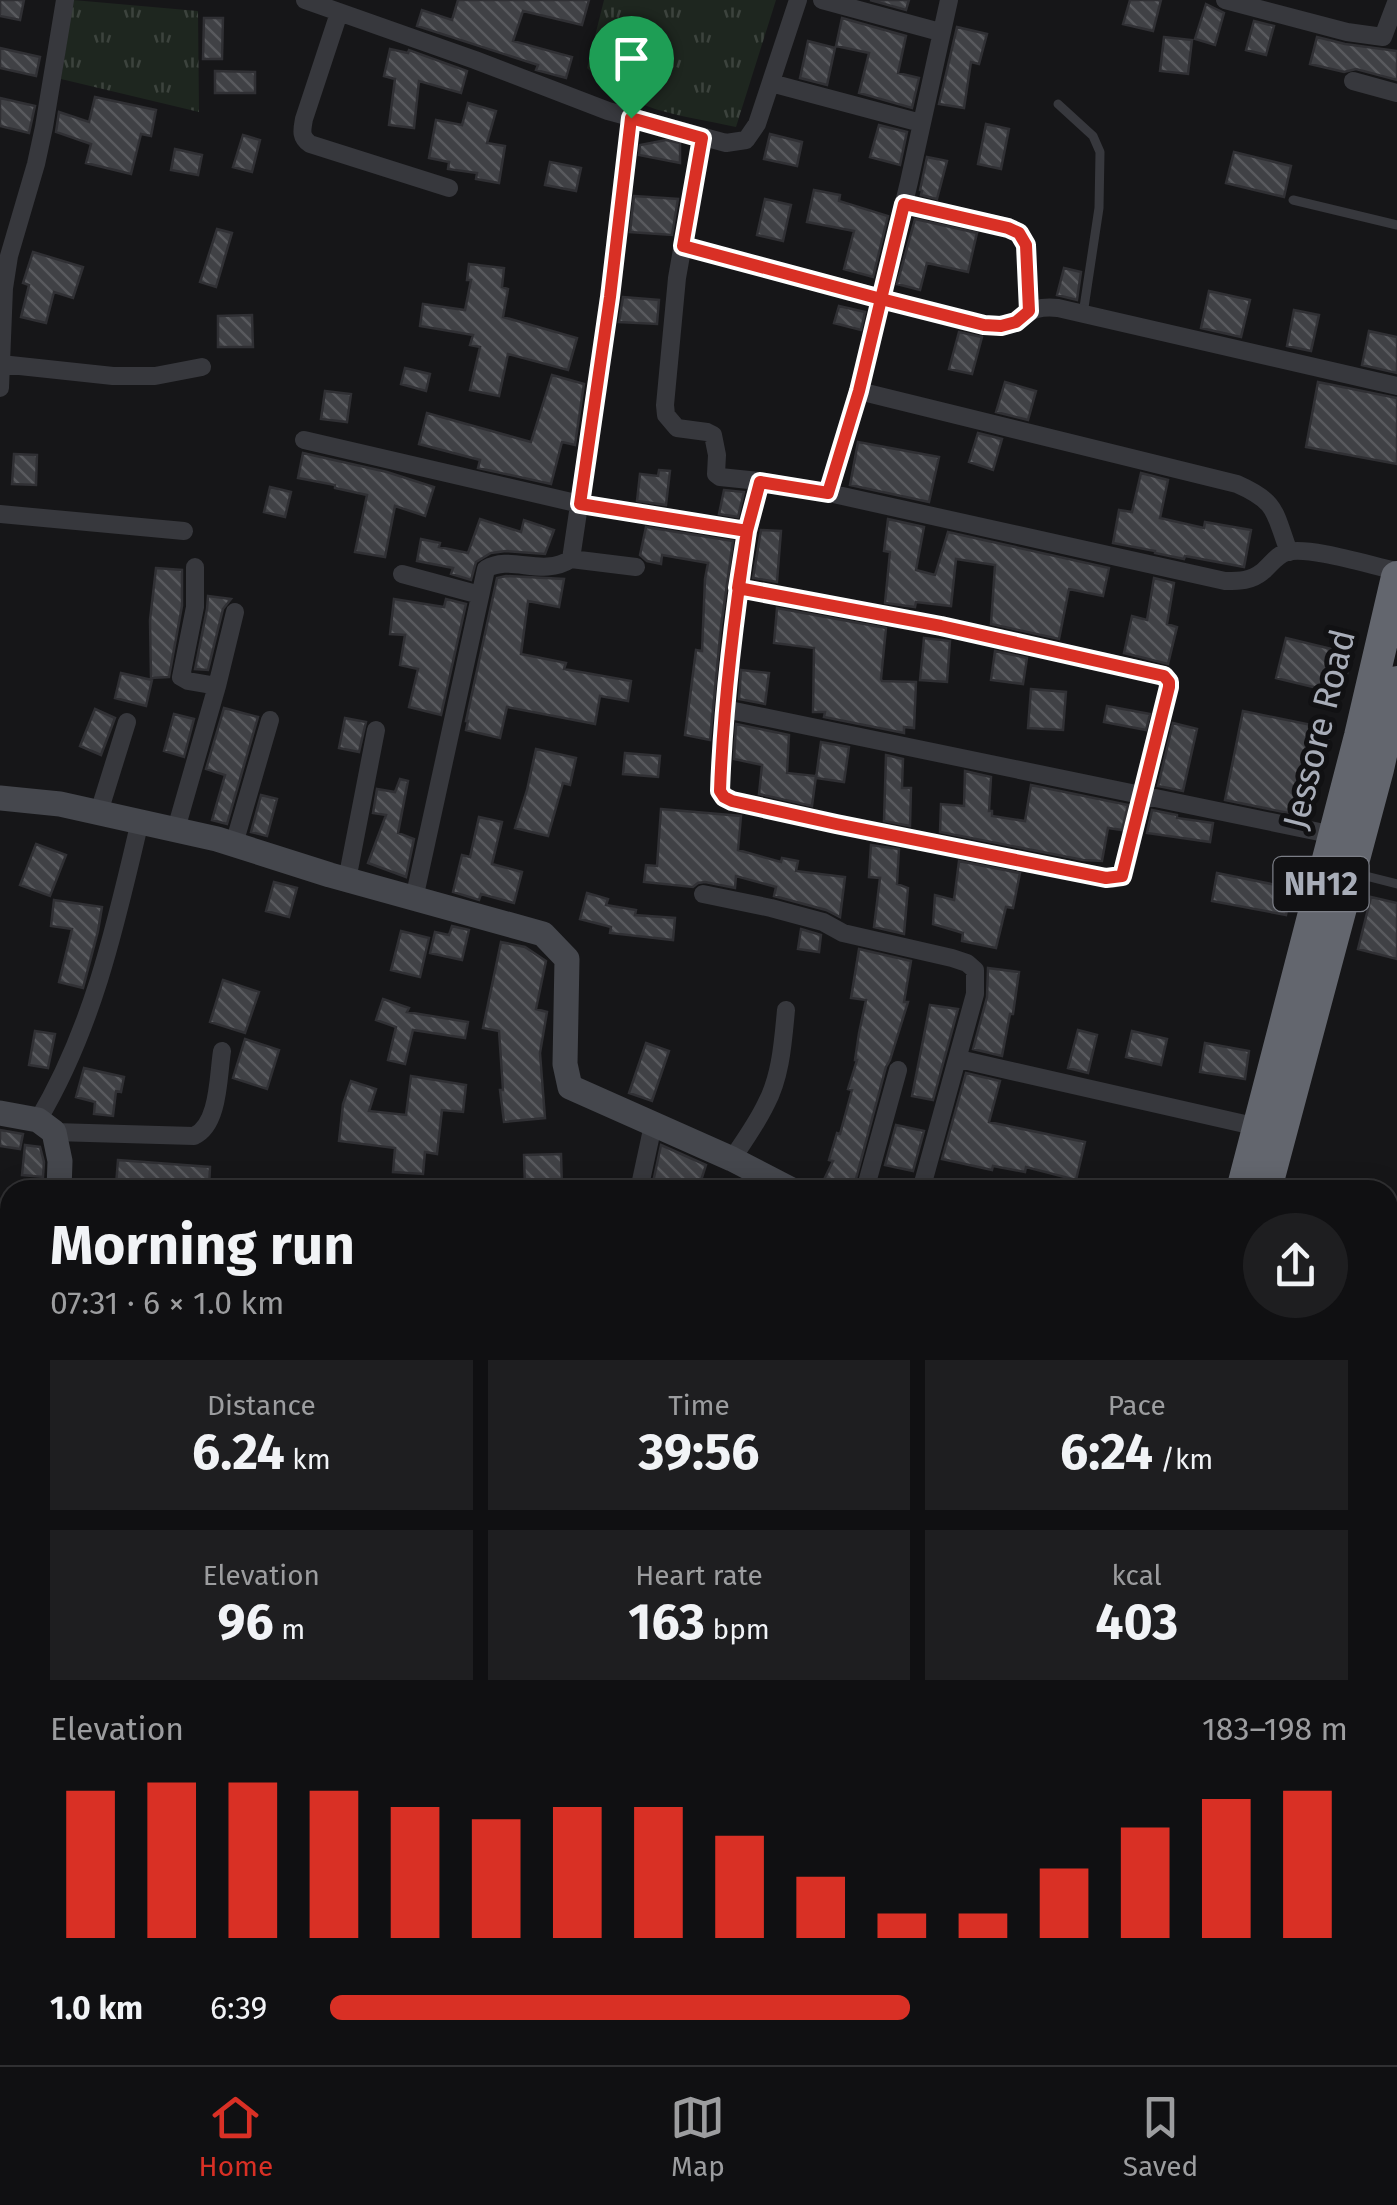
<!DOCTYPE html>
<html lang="en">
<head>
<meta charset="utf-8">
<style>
  :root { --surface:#101012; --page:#1e1e20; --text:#f1f3f6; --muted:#9c9d9f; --line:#303032; --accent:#d93025 }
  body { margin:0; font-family:"Fira Sans",sans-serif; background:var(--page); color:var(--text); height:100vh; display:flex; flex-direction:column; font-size:38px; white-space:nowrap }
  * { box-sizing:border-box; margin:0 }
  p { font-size:32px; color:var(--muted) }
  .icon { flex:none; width:55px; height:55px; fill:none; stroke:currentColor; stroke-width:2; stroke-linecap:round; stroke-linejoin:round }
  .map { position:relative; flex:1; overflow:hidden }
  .sheet { position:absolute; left:0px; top:1180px; width:1398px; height:885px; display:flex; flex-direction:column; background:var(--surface); border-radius:30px 30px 0 0; box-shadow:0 5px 25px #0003,0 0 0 2px var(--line) }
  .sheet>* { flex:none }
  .pin { position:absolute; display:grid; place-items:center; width:85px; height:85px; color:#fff; margin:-102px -42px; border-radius:50% 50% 50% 0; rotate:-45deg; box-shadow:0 0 10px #0007 }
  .pin .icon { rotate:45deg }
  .round { display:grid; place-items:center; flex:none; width:105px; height:105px; border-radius:52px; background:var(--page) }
  .headline { display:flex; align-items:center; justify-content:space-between; height:170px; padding:0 50px }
  h1 { font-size:55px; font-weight:700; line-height:75px }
  .metrics { display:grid; grid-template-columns:repeat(3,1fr); gap:15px; height:170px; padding:10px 50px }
  .metrics div { display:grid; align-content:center; border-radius:0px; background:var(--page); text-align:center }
  .metrics b { font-size:50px; font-weight:700 }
  .metrics small { font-size:28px; font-weight:400 }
  .metrics p { font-size:28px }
  .chart { height:280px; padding:20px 50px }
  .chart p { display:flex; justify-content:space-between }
  .chart svg { width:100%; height:180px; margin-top:10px; stroke:var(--accent); stroke-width:6 }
  ul { padding:0 50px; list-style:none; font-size:32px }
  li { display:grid; grid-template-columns:160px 120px 1fr; align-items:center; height:75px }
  li i { height:25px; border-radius:12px; background:var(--accent) }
  .tab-bar { display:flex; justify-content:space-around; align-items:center; height:140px; border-top:2px solid var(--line); background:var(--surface); font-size:28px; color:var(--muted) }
  .tab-bar a { display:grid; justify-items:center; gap:5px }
  .tab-bar .active { color:var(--accent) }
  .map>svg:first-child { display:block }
  .park { fill:url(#park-tufts) }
  .building { fill:url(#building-back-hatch); stroke:#303034; stroke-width:2.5 }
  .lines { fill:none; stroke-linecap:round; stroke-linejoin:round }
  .lane { stroke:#37383d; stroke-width:9 }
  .street { stroke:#37383d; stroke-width:18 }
  .secondary { stroke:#45474d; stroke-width:25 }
  .highway { stroke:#63666e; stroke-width:32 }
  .route-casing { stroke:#fff; stroke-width:20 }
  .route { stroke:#d93025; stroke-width:12 }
  .labels { text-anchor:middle; stroke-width:10; stroke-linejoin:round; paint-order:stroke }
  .shield { fill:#111113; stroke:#7b7e86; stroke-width:2.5 }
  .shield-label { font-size:32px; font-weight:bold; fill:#a8adb8 }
  .street-label { font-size:35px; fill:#a8adb8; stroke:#111113 }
</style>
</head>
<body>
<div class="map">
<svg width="1397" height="2065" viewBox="0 0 1397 2065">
  <defs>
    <pattern id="park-tufts" width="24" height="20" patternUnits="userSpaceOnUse" patternTransform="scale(2.5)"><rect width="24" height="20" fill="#1e261f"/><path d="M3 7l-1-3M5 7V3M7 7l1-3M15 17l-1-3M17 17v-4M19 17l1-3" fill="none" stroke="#3c433d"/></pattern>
    <pattern id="building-back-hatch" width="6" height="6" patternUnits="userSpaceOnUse" patternTransform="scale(2.5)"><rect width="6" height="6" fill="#404145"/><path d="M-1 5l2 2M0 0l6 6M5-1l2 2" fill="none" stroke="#595a5e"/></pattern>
  </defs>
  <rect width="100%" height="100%" fill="#161618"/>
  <path class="park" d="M73 0 198 11 199 112 61 79Z
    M604 0H776L736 127C677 114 631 112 587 68Z"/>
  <path class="building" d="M0 0H24L20 20 0 16Z
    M458 0H589L582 25 523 11 513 41 572 57 566 78 536 70 538 65 417 26 422 10 452 20Z
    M870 0H909L906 10Z
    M1130 0H1161L1153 31 1123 24Z
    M1206 4 1224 13 1215 45 1195 39Z
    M204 18H223L222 59H203Z
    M842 18 906 36 898 73 919 78 912 108 859 93 869 53 836 46Z
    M1254 21 1274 26 1266 55 1246 50Z
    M957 27 987 34 979 64 971 62 964 108 939 104Z
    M1164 37 1192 40 1188 74 1160 71Z
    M1317 37 1345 44 1397 51V80L1356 69 1344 72 1310 64Z
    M808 41 835 48 827 85 800 78Z
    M0 48 40 57 36 76 0 68Z
    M390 49 408 53 409 50 467 71 461 93 419 81 414 128 389 125 395 79 384 76Z
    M215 71 255 72V93H215Z
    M95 97 156 110 151 136 141 134 131 174 86 163 91 144 56 132 59 112 89 122Z
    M0 98 35 106 29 133 0 126Z
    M468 103 496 111 487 143 505 146 499 183 476 179 477 173 448 169 449 162 429 158 436 120 462 125Z
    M986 124 1009 129 1001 169 978 164Z
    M879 125 907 132 900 165 870 157Z
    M770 134 802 142 797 166 764 159Z
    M243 135 260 140 252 172 233 167Z
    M666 140 680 143V163L639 155 640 145Z
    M175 149 202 155 198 175 171 170Z
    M1234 152 1291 166 1284 197 1226 183Z
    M927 157 947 161 937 199 921 195 922 191 920 190Z
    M550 162 581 168 576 191 545 185Z
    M814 190 840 195 839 201 888 216 873 277 844 269 854 231 807 222Z
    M634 196 678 199 672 235 630 232Z
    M765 199 791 205 783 241 757 235Z
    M915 219 977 233 968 272 927 263 920 290 897 284Z
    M217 229 232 233 216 287 200 282Z
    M33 252 83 267 73 298 54 292 46 323 21 317 29 285 23 283Z
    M469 264 504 268 502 287 508 289 503 317 577 338 568 370 508 354 499 396 470 390 480 347 470 345 473 335 420 326 423 304 465 310 471 280H467Z
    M1064 268 1081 272 1077 300 1057 295Z
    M1209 291 1250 300 1241 337 1201 328Z
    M623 297 659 300 657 324 619 322Z
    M839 306 865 312 861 330 834 323Z
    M1294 310 1319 315 1311 351 1287 346Z
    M252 315 253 347H218V316Z
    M1369 331 1397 337V373L1362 365Z
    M959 332 982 337 972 374 949 369Z
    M405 368 430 374 426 391 401 384Z
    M552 375 584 384 575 445 562 442 551 484 478 468 480 460 419 444 427 413 531 442Z
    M1005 382 1036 391 1028 420 996 412Z
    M1318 382 1397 398V464L1306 447Z
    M325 391 351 394 347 422 321 419Z
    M978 433 1002 439 993 470 969 462Z
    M858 442 939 457 929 502 850 485Z
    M303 453 387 472 434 487 425 516 395 506 385 557 355 552 367 495 335 488V485L298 478Z
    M14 454 37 455 36 485 12 484Z
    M659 470 670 471 666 505 637 501 640 474 658 476Z
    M1141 473 1168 480 1160 518 1204 528 1205 522 1251 530 1244 567 1185 556 1184 559 1155 553V551L1113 543 1119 510 1132 512Z
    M270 487 291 492 285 517 264 512Z
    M724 490 744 492 738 517 719 514Z
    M480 519 521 532 524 520 554 530 545 554 506 551 491 553 476 562 471 580 451 574 453 568 417 561 421 539 440 543 439 547 468 553Z
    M888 519 924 527 916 570 935 575 948 532 1109 568 1103 596 1069 589 1059 639 991 624 995 565 956 559 951 606 916 602 915 607 885 603 890 552 884 551Z
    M646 527 733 541 721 627 710 740 685 735 696 650 702 651 705 579 708 563 662 555 661 564 647 561 640 555Z
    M761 530 781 531 777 582 753 578Z
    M156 568 182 570V606L169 677 151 678 150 620Z
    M506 576 564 579 559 607 528 601 521 654 566 663 564 669 631 681 628 701 600 696 595 724 507 707 500 738 466 730 468 721H466L497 578Z
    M1154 578 1174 583 1167 624 1177 627 1168 664 1124 653 1132 616 1147 620Z
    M208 596 231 599 223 609 208 670 195 669 207 609Z
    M394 599 444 607 446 599 466 604 441 715 409 707 418 669 400 665 405 635 390 634Z
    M777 608 886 628 881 679 882 681 916 682 914 728 904 727V733L824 717 825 712H813L814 648 774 643Z
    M924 638 950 641 947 682 920 680Z
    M1286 638 1352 654 1342 694 1276 678Z
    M995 651 1027 658 1023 684 991 680Z
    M741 670 769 673 765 704 739 699Z
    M121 673 152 680 146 706 115 698Z
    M1031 689 1066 692 1063 730 1028 728Z
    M1107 706 1150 714 1146 730 1104 722Z
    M224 708 258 717 227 824 212 820 225 775 206 769Z
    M95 709 115 718 101 755 80 746Z
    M1243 711 1331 729 1320 772 1318 771 1308 817 1225 800Z
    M174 714 194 719 184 757 164 751Z
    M345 718 366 722 359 752 339 748Z
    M1173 723 1197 729 1183 791 1158 786Z
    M736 724 789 735 787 773 816 776 812 806 759 794 762 765 734 759Z
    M821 742 849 747 844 782 816 778Z
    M536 749 576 758 570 785 563 783 548 836 515 828 527 790Z
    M625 753 660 756 658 777 623 774Z
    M886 755 903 759 902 788H911L910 826 884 821Z
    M965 771 991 777 989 811H992V816L1025 821 1031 785 1128 805 1122 830 1108 828 1102 861 1083 860 940 832 941 804 964 806Z
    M400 779 408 781 398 833 414 839 406 877 368 863 386 815 373 813 377 789 395 792Z
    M261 795 277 799 267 836 251 832Z
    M661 809 741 816 738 850 781 862 782 858 798 861 796 871 845 877 840 917 826 910 774 896 776 887 736 876 735 888 705 882 698 883 693 887 644 882 646 865 657 866Z
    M1152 810 1177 815V818L1213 823 1210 842 1147 833Z
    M479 817 502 822 492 864 522 872 514 903 481 894 479 900 453 892 462 855 470 857Z
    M36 844 66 855 50 896 20 885Z
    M871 845 899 849 897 884 908 888 904 934 874 927 880 878 869 877Z
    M959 861 1020 873 1013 908 1006 907 996 948 962 941 963 933 933 924 935 895 954 900Z
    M1217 873 1291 888 1286 915 1212 901Z
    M274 882 297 888 289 917 266 911Z
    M587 893 608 899 606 905 636 910 635 915 675 918 673 940 610 933 611 927 580 919Z
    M1371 897 1397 903V959L1358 949Z
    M54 900 102 907 98 931 83 988 59 982 72 929 51 926Z
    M452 926 469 930 462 960 430 953 435 932 449 935Z
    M801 929 821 935 819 952 798 949Z
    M401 931 429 938 420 977 391 970Z
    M501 942 525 947 546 961 536 1009 547 1012 540 1053 545 1118 504 1122 500 1090H503L499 1031 483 1028Z
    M859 949 911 961 904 1002H908L890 1060 886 1067 853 1190H819L833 1161 829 1160 837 1133 840 1134 852 1090 848 1089 857 1060H855L859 1033 866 1000 851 998Z
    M988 968 1019 972 1013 1014H1010L1002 1056 973 1049 987 997Z
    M223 980 259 992 245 1033 210 1022Z
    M383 999 409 1008 407 1012 468 1022 465 1038 413 1030 405 1064 388 1060 396 1027 376 1020Z
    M930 1005 958 1009 933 1100 912 1096Z
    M1078 1030 1097 1035 1088 1073 1068 1068Z
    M35 1031 55 1034 48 1068 29 1065Z
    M1132 1031 1167 1039 1161 1065 1126 1057Z
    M245 1039 279 1050 267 1089 233 1078Z
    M646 1043 669 1051 652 1101 629 1093Z
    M1205 1043 1249 1051 1245 1079 1200 1072Z
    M84 1068 124 1077 121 1092 116 1091 113 1116 94 1114 95 1102 76 1097Z
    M966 1073 1000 1081 989 1122 1085 1142 1076 1180 1026 1167 1025 1172 993 1166 992 1170 942 1159Z
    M411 1076 466 1085 463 1112 442 1110 437 1154 425 1152 423 1174 393 1172 395 1148 339 1141 343 1104 351 1081 376 1089 369 1111 406 1115Z
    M896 1125 924 1131 913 1171 885 1165Z
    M0 1130 23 1134 20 1149 0 1146Z
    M25 1145 40 1147 44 1162 43 1177 22 1175Z
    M661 1145 706 1165 698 1190H664L652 1187Z
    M561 1154 562 1187 525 1188 524 1155Z
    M118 1160 210 1167 209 1189 116 1185Z"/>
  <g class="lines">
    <path class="lane" d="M1058 104 1093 136 1100 152 1099 208 1083 314
      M1293 200 1397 225
      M1358 874 1397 884"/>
    <path class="street" d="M305 0 475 60 608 111 726 143 746 140 757 124 798 0
      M822 0 940 32
      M1225 0 1347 32 1383 37 1397 0
      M339 13 304 119C302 130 300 137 310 144L449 188
      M1353 81 1397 93
      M771 83 921 123
      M631 118 610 297 571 559 636 567
      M702 137 677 278 665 405 666 415 677 428 707 432 713 435 717 455 716 474 720 477 759 481
      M904 204 1008 227 1019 233 1026 245 1029 311
      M683 246 983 325C989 325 995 327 1001 326 1027 323 1024 304 1058 308L1397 386
      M1 364 113 376H155L202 367
      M0 388 4 288 9 256 36 164 44 127 65 0
      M859 391 1237 484C1278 502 1274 512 1289 552
      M304 440 580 504 747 531
      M829 493 859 391 909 182 949 0
      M0 514 184 531
      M195 567V607L181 677 188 681 217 686
      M402 574 480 595
      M739 588 941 626 1164 675 1169 682V687L1124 874 1113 879 837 824 732 801 724 797 720 791V777C727 678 735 578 759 481L829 493 1225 581C1240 581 1251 581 1262 572 1271 565 1276 555 1287 552 1310 546 1372 566 1397 571
      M725 709 1334 835
      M99 812 127 722
      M176 829 217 686 235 612
      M234 844 270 720
      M347 880 376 730
      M703 894 771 908 823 922 843 933 952 958 967 963 975 970V994L921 1190
      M414 899 486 569C511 554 542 578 571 559
      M959 1059 1258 1127
      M38 1120C93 1028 116 924 140 821
      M54 1132 194 1136C219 1125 218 1077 222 1051
      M732 1159C744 1141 757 1123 766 1104 781 1076 783 1041 786 1010
      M639 1190 653 1125
      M865 1190 898 1070
      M1388 1657H1397
      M0 1715 10 1708
      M0 1835 10 1838
      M0 1907 10 1911
      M90 2055 118 2065
      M565 2055 601 2065"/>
    <path class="secondary" d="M0 798 60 804 217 839 330 875 543 934 567 959 565 1064 570 1087 732 1159 792 1190
      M0 1113 38 1120 54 1132 60 1161 59 1190
      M1388 1382 1397 1384
      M296 2065 298 2055"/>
    <path class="highway" d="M1268 1181 1378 769 1397 682
      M1242 1190 1360 736 1397 577
      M999 2065 1002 2055
      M1028 2065 1032 2055"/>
  </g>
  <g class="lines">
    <defs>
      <path id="route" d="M631 118 610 297 580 504 747 531C734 617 723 704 720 791L724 797 732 801 836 824 1106 878 1122 876 1169 687V682L1164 676 941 626 738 588 747 531 760 482 828 493 859 391 881 299 984 325 1001 326 1016 322 1029 311 1026 245 1019 233 1008 228 904 204 881 299 683 246 702 138 631 118"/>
    </defs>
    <use href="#route" class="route-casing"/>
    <use href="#route" class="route"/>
  </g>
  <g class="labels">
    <rect class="shield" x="1273.5" y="857" width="95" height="54" rx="8"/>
    <g class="shield-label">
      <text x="1321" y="895">NH12</text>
    </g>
    <g class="street-label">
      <text transform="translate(1319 729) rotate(-76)" y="12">Jessore Road</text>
    </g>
  </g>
</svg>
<div class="pin" style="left:631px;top:118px;background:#1e9e55"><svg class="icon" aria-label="arrive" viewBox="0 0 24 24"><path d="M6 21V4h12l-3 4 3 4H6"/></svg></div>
<section class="sheet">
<div class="headline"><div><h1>Morning run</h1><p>07:31 · 6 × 1.0 km</p></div><a class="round"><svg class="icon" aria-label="share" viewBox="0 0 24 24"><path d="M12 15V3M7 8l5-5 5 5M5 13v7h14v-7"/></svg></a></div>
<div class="metrics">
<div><p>Distance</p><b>6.24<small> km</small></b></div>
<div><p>Time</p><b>39:56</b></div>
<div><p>Pace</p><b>6:24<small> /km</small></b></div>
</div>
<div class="metrics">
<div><p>Elevation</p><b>96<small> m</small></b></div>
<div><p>Heart rate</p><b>163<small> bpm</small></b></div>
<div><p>kcal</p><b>403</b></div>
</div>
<div class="chart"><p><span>Elevation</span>183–198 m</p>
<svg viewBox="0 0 160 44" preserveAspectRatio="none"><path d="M5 44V8M15 44V6M25 44V6M35 44V8M45 44V12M55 44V15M65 44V12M75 44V12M85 44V19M95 44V29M105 44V38M115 44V38M125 44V27M135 44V17M145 44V10M155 44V8"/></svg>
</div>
<ul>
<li><b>1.0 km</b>6:39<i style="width:57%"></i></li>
</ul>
</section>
</div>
<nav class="tab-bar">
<a class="active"><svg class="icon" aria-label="home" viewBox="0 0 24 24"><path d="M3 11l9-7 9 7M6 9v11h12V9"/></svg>Home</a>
<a><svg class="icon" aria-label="map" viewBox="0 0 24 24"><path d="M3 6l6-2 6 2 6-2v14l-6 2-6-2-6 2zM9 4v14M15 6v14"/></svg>Map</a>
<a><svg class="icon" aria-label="saved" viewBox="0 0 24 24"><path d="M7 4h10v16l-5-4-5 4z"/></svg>Saved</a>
</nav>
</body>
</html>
